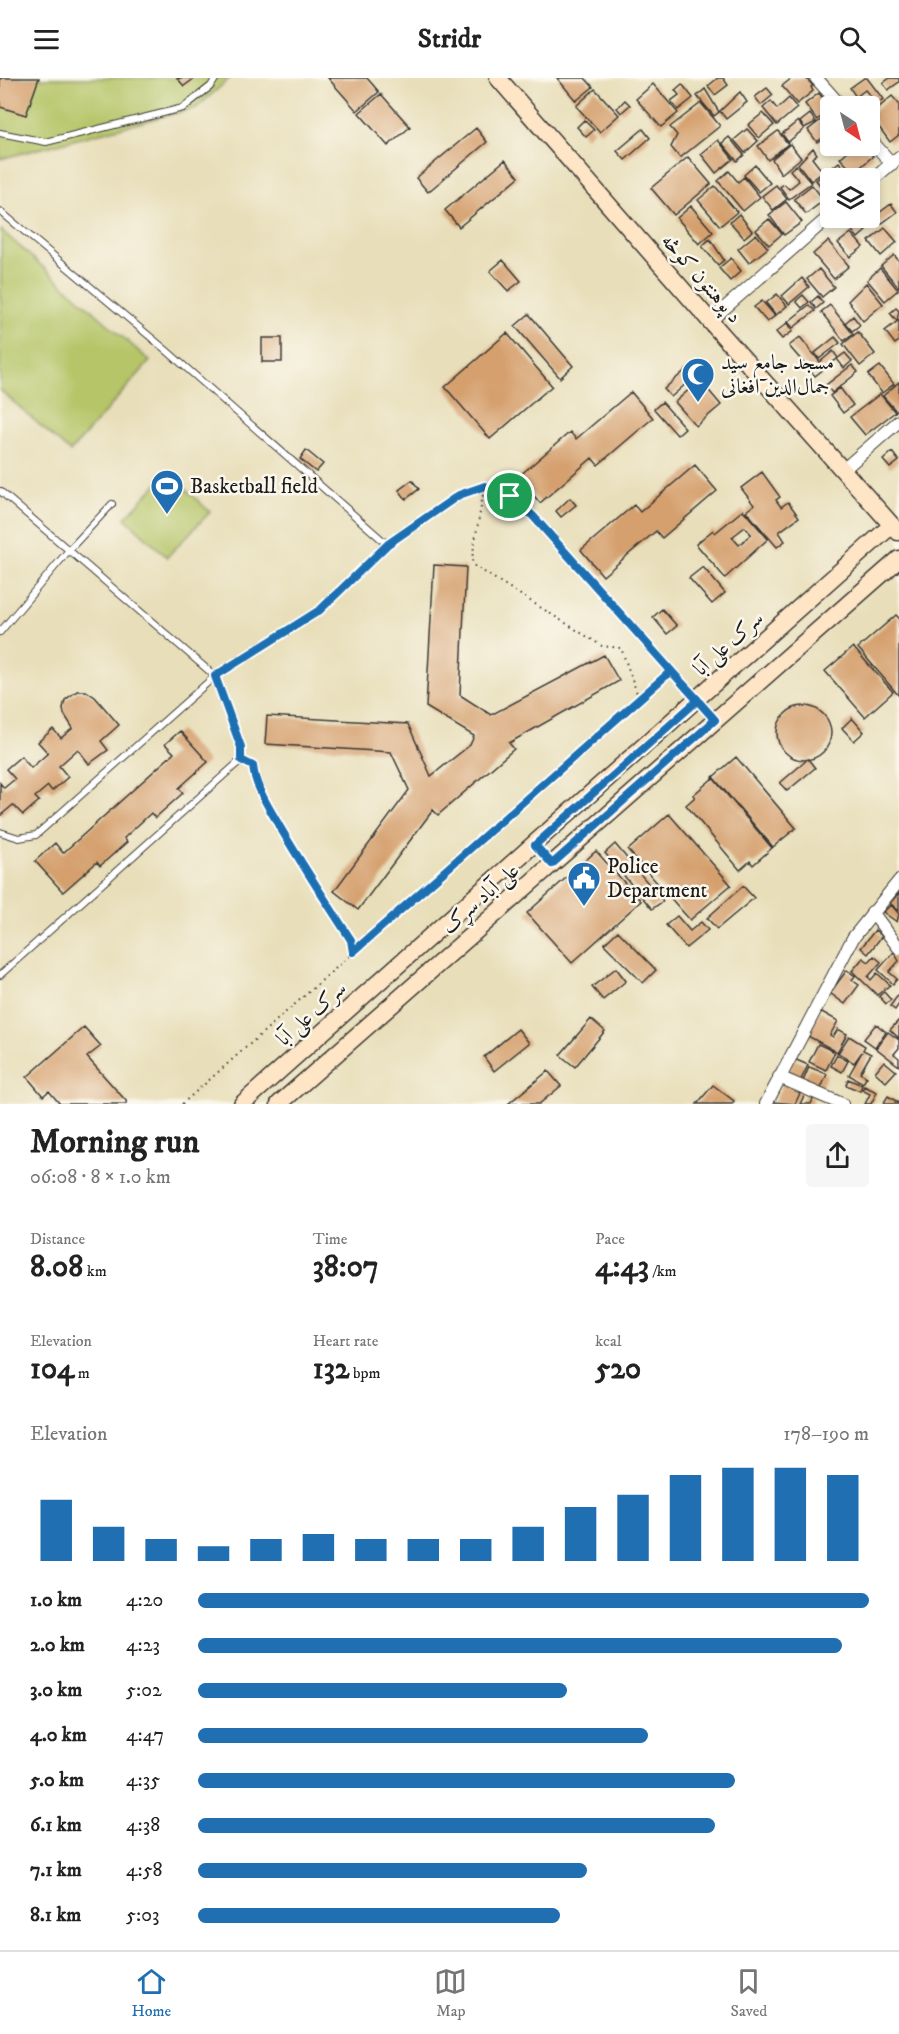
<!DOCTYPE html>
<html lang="en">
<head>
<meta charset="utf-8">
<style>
  :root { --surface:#fff; --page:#f6f6f6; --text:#222; --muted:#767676; --line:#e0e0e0; --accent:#1f6fb2 }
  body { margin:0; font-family:"IM FELL DW Pica",Amiri,serif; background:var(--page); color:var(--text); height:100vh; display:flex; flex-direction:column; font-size:22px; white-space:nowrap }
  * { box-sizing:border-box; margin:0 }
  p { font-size:20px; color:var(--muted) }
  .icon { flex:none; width:33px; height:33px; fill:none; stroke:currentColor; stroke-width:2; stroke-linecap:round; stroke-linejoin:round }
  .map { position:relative; height:1026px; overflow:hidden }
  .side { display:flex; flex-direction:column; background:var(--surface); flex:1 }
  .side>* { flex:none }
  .needle { width:39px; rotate:144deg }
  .fabs { position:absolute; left:820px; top:18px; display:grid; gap:12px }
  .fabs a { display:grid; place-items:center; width:60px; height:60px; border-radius:6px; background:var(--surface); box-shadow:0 3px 9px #0003; font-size:30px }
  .pin { position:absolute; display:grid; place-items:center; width:51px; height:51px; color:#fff; margin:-26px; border:3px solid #fff; border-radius:50%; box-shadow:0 2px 6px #0007 }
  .round { display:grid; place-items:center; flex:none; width:63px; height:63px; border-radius:6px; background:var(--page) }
  .headline { display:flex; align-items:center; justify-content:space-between; height:102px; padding:0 30px }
  h1 { font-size:33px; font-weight:700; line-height:45px }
  .metrics { display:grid; grid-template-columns:repeat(3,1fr); gap:9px; height:102px; padding:6px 30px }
  .metrics div { display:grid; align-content:center }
  .metrics b { font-size:30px; font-weight:700 }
  .metrics small { font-size:16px; font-weight:400 }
  .metrics p { font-size:16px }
  .chart { height:168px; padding:12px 30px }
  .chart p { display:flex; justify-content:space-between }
  .chart svg { width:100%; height:108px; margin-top:6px; stroke:var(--accent); stroke-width:6 }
  ul { padding:0 30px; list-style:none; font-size:20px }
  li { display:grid; grid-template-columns:96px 72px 1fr; align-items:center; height:45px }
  li i { height:15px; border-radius:8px; background:var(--accent) }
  header { display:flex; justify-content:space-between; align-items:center; height:78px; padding:0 30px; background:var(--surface); font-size:27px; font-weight:700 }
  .menu { display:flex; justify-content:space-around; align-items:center; height:84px; border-top:2px solid var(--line); background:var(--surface); font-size:16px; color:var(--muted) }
  .menu a { display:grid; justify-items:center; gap:3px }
  .menu .active { color:var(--accent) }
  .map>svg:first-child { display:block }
  .green { fill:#b5c568; stroke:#687042; stroke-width:1.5 }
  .building { fill:#d5a06e; fill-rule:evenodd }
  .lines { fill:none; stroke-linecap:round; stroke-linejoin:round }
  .lane-casing { stroke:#3b3934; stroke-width:8 }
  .street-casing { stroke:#3b3934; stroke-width:14 }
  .secondary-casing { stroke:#3b3934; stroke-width:19 }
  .path { stroke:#3b3934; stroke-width:2; stroke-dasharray:1.5 4.5; stroke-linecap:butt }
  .lane { stroke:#fff; stroke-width:6 }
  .street { stroke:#fff; stroke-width:12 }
  .secondary { stroke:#fee5c5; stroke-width:16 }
  .route-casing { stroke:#fff; stroke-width:12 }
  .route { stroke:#1f6fb2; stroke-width:8 }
  .labels { text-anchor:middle; stroke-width:5; stroke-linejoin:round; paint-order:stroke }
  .street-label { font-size:21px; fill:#1c1c1c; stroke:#fbf7ec }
  .poi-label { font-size:21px; fill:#1c1c1c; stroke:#fbf7ec; text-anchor:start }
</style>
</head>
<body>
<header><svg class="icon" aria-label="menu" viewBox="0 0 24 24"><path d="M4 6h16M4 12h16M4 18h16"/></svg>Stridr<svg class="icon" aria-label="search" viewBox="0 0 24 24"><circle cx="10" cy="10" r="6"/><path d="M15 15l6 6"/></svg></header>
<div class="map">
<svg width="899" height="1026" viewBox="0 0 899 1026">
  <rect width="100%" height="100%" fill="#fbf7ec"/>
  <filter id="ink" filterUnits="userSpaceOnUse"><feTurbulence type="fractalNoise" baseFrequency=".0167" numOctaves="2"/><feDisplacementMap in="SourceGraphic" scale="12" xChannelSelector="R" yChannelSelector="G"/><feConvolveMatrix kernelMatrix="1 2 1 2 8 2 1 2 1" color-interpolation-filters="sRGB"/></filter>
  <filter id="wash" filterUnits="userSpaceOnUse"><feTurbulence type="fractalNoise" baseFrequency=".008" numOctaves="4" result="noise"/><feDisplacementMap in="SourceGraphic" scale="24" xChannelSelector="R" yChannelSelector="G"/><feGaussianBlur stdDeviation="1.35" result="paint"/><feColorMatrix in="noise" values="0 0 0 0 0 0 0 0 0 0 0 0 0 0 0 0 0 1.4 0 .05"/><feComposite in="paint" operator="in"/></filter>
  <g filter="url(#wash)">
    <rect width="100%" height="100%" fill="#e8deb9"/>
    <path class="green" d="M0 0H230L196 30 0 81Z
      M1 152 150 283 70 374 0 312Z
      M168 394 210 434 167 479 125 440Z"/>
    <g id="blocks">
      <path class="building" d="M0 0H39L26 37 0 29Z
        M177 0H195L184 8Z
        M328 0H367L379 14 357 33Z
        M557 0H585L593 9 576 23Z
        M718 0H723L728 7 715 17 708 8Z
        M792 0H806L813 8 811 9 813 13 797 26 782 8Z
        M864 0H867L883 21 870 31 863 25 871 19 865 12 856 19 850 10Z
        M890 0H899V4L888 12 883 5Z
        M653 6 678 35 661 49 636 21Z
        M682 6 693 20 678 32 671 23 679 17 675 12Z
        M767 10 773 17 761 27 755 19Z
        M595 11 619 37 600 54 576 28Z
        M705 11 719 34 714 38 697 18Z
        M740 14 747 24 726 41 720 33Z
        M819 15 831 31 817 42 805 26Z
        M381 16 410 49 388 68 359 35Z
        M892 18 899 26V57L890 64 870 37Z
        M789 20 797 30 777 47 763 30 771 23 777 31Z
        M625 22 630 27 621 35 617 30Z
        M701 25 720 48 680 80 671 69 677 57 670 49Z
        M831 34V54L817 64 808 52Z
        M763 35 774 47 759 60 748 47Z
        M810 36 816 44 804 50 800 44Z
        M584 42 594 52 586 59 577 49Z
        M798 43 804 51 788 64 782 56Z
        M476 50 487 64 428 114 416 100Z
        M643 51 650 60 625 82 617 73Z
        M747 51 758 63 745 75 734 62Z
        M778 53 788 66 768 82 758 68Z
        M729 59 744 77 737 83 722 65Z
        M718 62 733 81 716 95 701 76Z
        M790 66 801 80 781 96 772 81Z
        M854 68H864L873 78 854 95 840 80Z
        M813 70 817 76 812 80 823 94 811 103 798 86Z
        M688 79 711 106 674 137 651 110Z
        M505 82 519 99 459 149 445 132Z
        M839 84 851 99 831 100V115L828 117 816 102Z
        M755 87 770 105 759 114 744 97Z
        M796 87 811 105 789 121 780 109 784 106 789 111 799 103 790 92Z
        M729 93 738 104 744 99 760 119 743 133 718 103Z
        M776 107 787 121 773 132 762 118Z
        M812 107 824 122 806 136 794 121Z
        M715 108 737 134 720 148 698 122Z
        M786 124 802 144 784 157 769 137Z
        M891 126 897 134 881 146 875 138Z
        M691 128 713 154 699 166 677 140Z
        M739 136 752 153 744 160 730 144Z
        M851 140H855L866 153 858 160 845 144Z
        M769 141 782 156 769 167 756 152Z
        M885 150 897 164 881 178 869 163Z
        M851 155 863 169 850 179 838 165Z
        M756 156 768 170 749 185 738 171Z
        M710 161 724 182 718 187 702 168Z
        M828 163 849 188 834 201 813 176Z
        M894 177 899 183V210L881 188Z
        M731 180 741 193 730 203 719 190Z
        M503 182 521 203 508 213 490 193Z
        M880 190 898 212 885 223 867 202Z
        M819 191 834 209 822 219 807 201Z
        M802 200 809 209 789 226 782 218Z
        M866 205 883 226 863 243 848 223Z
        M777 216 787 228 776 237 766 225Z
        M803 217 809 224 802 230 796 223Z
        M818 218 823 225 816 231 811 224Z
        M762 223 775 238 767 244 754 229Z
        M809 227 815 233 793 250 788 244Z
        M830 227 853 256 844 263 821 234Z
        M896 230 899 233 897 243 890 235Z
        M529 236 573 288 560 300 515 248Z
        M853 238 860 247 852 253 845 245Z
        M899 242V263L895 266 885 253Z
        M787 245 793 253 782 261 776 254Z
        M858 254 875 276 860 288 843 266Z
        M507 255 552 308 490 361 445 309Z
        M800 259 820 284 833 273 838 280 815 298 789 268Z
        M835 259 840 265 819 281 815 275Z
        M262 260H282V284H262Z
        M845 275 852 283 844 290 837 281Z
        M852 287 858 294 832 315 826 307Z
        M880 288 894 306 882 315 868 297Z
        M689 289 696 297 671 319 664 311Z
        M700 302 721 327 696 348 675 324Z
        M899 304V330L896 333 883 318Z
        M840 310 853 327 843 335 830 318Z
        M631 314 653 340 598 387 592 380 540 425 518 399 570 354 576 361Z
        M880 316 895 334 865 357 850 339Z
        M662 324 685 350 677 357 654 331Z
        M306 372 323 386 316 394 300 381Z
        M892 374 899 383 890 390 883 382Z
        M695 387 717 413 662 460 656 453 603 498 581 472 634 427 640 434Z
        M762 394 780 419 776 422 781 429 788 424 799 439 779 454 785 463 777 469 746 433 754 427 741 410Z
        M412 402 419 411 406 421 399 412Z
        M570 420 576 427 561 439 556 433Z
        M743 432 768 461 725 500 696 466 713 452 715 455ZM745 449 751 456 739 467 732 459Z
        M434 487 466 489 460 617 491 637 604 577 619 603 509 665 514 671 438 737 433 732 358 832 334 813 409 712 391 674 265 666 267 638 408 646 431 698 470 667 474 658 426 629Z
        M703 489 725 515 712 526 689 500Z
        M662 531 677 548 667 556 653 539Z
        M896 537 899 540V618L858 570Z
        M853 569 893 614 865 639 825 593Z
        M77 613H86L95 619 119 647 101 663 108 672 89 686 78 671 59 688 68 699 52 713 48 708 35 719 39 723 23 737 13 727 0 738V705L4 710 15 701 6 691 21 678 31 690 48 675 38 664 53 651 61 660 73 650 64 636 63 630 65 622Z
        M777 655a27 27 0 1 1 54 0a27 27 0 1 1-54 0Z
        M852 640 864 654 854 663 842 650Z
        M180 653 208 684 179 710 183 715 155 740 151 735 124 760 127 764 100 788 97 784 63 814 35 783 55 765 63 775 174 675 165 666Z
        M736 679 796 750 773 769 713 699Z
        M808 681 815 690 787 713 780 705Z
        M713 700 772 770 753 787 750 783 740 792 686 727 695 719 693 717Z
        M669 736 731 807 690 842 628 772Z
        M615 766 663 823 652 831 605 775Z
        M596 773 641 823 572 885 527 835Z
        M743 808 754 820 717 851 707 840Z
        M899 815V833L890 825Z
        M891 827 899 836 897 844 883 834Z
        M677 838 690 853 701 844 708 852 686 870 666 847Z
        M875 852 882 858 868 876 861 870Z
        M618 853 656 892 643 905 604 866Z
        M894 874 899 883 889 894 897 901 893 906 878 892Z
        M874 878 881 884 868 899 871 902 877 895 890 907 877 917 852 893 863 880 869 884Z
        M616 890 626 903 603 922 592 909Z
        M847 892 855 898 852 902 859 907 845 926 830 915Z
        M884 914 891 922 886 926 879 918Z
        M899 916V926L895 932 890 928Z
        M820 933 838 943 830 957 833 959 838 951 847 956 837 974 806 957Z
        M591 941 605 953 575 989 560 977Z
        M899 942V960L890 952Z
        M876 946 886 954 875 969 864 961Z
        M84 949 101 968 87 979 127 1024 125 1026H60L49 1013 43 1018 27 999Z
        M518 951 529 965 494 993 484 979Z
        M888 954 899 962V970L894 976 899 980V988L876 970Z
        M849 958 865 968 863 972 871 976 860 995 867 999 863 1005 849 997 862 974 854 985 838 975Z
        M818 966 835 974 826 992 809 984Z
        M837 977 848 983 842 994 831 988Z
        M794 981 808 987 799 1006 786 1000Z
        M884 983 896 993 886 1004 875 994Z
        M809 989 827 996 819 1015 801 1008Z
        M548 993 561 1008 539 1026H508Z
        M848 1001 862 1007 860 1013 846 1007Z
        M783 1005 801 1013 795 1026 774 1024Z
        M713 1007 734 1023 732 1026H697Z
        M864 1008 877 1014 871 1026H865L870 1016 862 1012Z
        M805 1016 814 1019 811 1026H800Z
        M888 1018 899 1025V1026H883Z"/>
    </g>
  </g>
  <g filter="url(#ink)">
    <use href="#blocks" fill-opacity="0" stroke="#3b3934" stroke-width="1.5"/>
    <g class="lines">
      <defs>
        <path id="lane" d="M0 55 46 64 183 30 211 8 216 0
          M0 133 166 272 388 467
          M0 413 215 598 241 669V682L0 897
          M0 554 69 472 112 426
          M0 754 19 760 36 757 215 598 320 532 388 467 459 417 485 408 493 410 510 418 533 438 714 641"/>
        <path id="street" d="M816 0 841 28
          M870 61 892 86
          M870 104 899 79
          M710 243 831 137
          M843 392 899 343
          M872 834 899 870
          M779 999 842 1026
          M766 1026 853 860 899 803"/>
        <path id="secondary" d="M498 0 710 243 898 454
          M242 1026 892 447
          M279 1026 899 481"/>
      </defs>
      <use href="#lane" class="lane-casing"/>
      <use href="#street" class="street-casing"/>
      <use href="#secondary" class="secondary-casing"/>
      <path class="path" d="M483 417 472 480 473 487 602 568 621 570 639 621
        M247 685 253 689 254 701 298 781 351 862 353 874
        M182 1026 665 599"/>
      <use href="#lane" class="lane"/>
      <use href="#street" class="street"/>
      <use href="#secondary" class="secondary"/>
    </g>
  </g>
  <g class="lines" filter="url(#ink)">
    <defs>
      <path id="route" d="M510 418 485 408 459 417 388 466 320 532 215 598 241 669V682L253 688C255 708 267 726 277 744 300 784 326 823 351 862L353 874 671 593 698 622 535 767 552 786 715 642 533 438 510 418"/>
    </defs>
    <use href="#route" class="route-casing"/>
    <use href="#route" class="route"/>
  </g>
  <defs>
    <symbol id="mosque-pin" viewBox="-11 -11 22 30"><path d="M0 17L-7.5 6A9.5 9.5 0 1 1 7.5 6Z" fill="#1f6fb2" stroke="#fbf7ec"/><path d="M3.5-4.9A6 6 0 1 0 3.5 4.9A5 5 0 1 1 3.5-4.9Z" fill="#fff"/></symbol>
    <symbol id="stadium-pin" viewBox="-11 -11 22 30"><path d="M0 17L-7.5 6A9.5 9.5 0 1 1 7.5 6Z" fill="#1f6fb2" stroke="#fbf7ec"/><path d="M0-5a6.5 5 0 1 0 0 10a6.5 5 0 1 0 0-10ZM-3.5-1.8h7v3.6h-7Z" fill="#fff"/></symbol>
    <symbol id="civic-pin" viewBox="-11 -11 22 30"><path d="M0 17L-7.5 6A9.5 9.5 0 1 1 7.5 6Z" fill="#1f6fb2" stroke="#fbf7ec"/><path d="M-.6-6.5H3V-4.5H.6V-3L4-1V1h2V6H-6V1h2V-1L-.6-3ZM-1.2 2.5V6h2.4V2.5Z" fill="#fff"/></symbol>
  </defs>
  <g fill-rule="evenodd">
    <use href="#mosque-pin" x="679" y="277" width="38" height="52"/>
    <use href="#stadium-pin" x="148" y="389" width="38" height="52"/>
    <use href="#civic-pin" x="565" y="781" width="38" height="52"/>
  </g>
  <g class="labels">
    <g class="street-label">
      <text transform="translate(702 200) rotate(49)" y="7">د پوهنتون کوڅه</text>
      <text transform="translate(728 565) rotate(-42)" y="7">سرک علی آبا</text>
      <text transform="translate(480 820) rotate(-41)" y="7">علی آباد سړک</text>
      <text transform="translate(311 935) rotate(-42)" y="7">سرک علی آبا</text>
    </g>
    <g class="poi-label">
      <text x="721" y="291">مسجد جامع سید<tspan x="721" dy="24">جمال‌الدین افغانی</tspan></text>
      <text x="190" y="415">Basketball field</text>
      <text x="607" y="795">Police<tspan x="607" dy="24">Department</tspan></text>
    </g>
  </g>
</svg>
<div class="fabs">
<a><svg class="needle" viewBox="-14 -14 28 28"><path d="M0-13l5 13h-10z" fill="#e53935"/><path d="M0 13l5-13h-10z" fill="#767676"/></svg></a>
<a><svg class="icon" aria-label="layers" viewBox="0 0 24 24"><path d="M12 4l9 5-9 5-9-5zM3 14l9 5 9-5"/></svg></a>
</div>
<div class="pin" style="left:510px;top:418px;background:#1e9e55"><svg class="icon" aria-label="arrive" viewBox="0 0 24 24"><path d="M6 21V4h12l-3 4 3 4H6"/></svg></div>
</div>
<section class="side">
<div class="headline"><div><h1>Morning run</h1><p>06:08 · 8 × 1.0 km</p></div><a class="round"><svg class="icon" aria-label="share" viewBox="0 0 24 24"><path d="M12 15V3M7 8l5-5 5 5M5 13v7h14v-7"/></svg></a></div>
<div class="metrics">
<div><p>Distance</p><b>8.08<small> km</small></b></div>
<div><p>Time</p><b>38:07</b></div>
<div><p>Pace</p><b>4:43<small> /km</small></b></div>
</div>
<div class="metrics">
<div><p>Elevation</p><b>104<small> m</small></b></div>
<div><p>Heart rate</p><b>132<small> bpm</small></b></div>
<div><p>kcal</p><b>520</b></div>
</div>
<div class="chart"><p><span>Elevation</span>178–190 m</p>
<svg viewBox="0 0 160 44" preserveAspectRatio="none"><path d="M5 44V19M15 44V30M25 44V35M35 44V38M45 44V35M55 44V33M65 44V35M75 44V35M85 44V35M95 44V30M105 44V22M115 44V17M125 44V9M135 44V6M145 44V6M155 44V9"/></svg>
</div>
<ul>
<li><b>1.0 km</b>4:20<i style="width:100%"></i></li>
<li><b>2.0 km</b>4:23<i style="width:96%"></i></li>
<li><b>3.0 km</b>5:02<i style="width:55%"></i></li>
<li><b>4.0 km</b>4:47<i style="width:67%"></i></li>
<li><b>5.0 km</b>4:35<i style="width:80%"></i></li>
<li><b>6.1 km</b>4:38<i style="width:77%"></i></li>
<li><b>7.1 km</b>4:58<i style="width:58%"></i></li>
<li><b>8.1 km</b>5:03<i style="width:54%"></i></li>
</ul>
</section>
<nav class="menu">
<a class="active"><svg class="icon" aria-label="home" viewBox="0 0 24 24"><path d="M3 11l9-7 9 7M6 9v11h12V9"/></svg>Home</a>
<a><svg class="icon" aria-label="map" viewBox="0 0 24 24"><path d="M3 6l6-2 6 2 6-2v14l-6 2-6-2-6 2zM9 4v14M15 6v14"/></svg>Map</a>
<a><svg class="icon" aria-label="saved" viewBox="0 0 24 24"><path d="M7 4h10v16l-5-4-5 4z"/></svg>Saved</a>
</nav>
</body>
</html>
